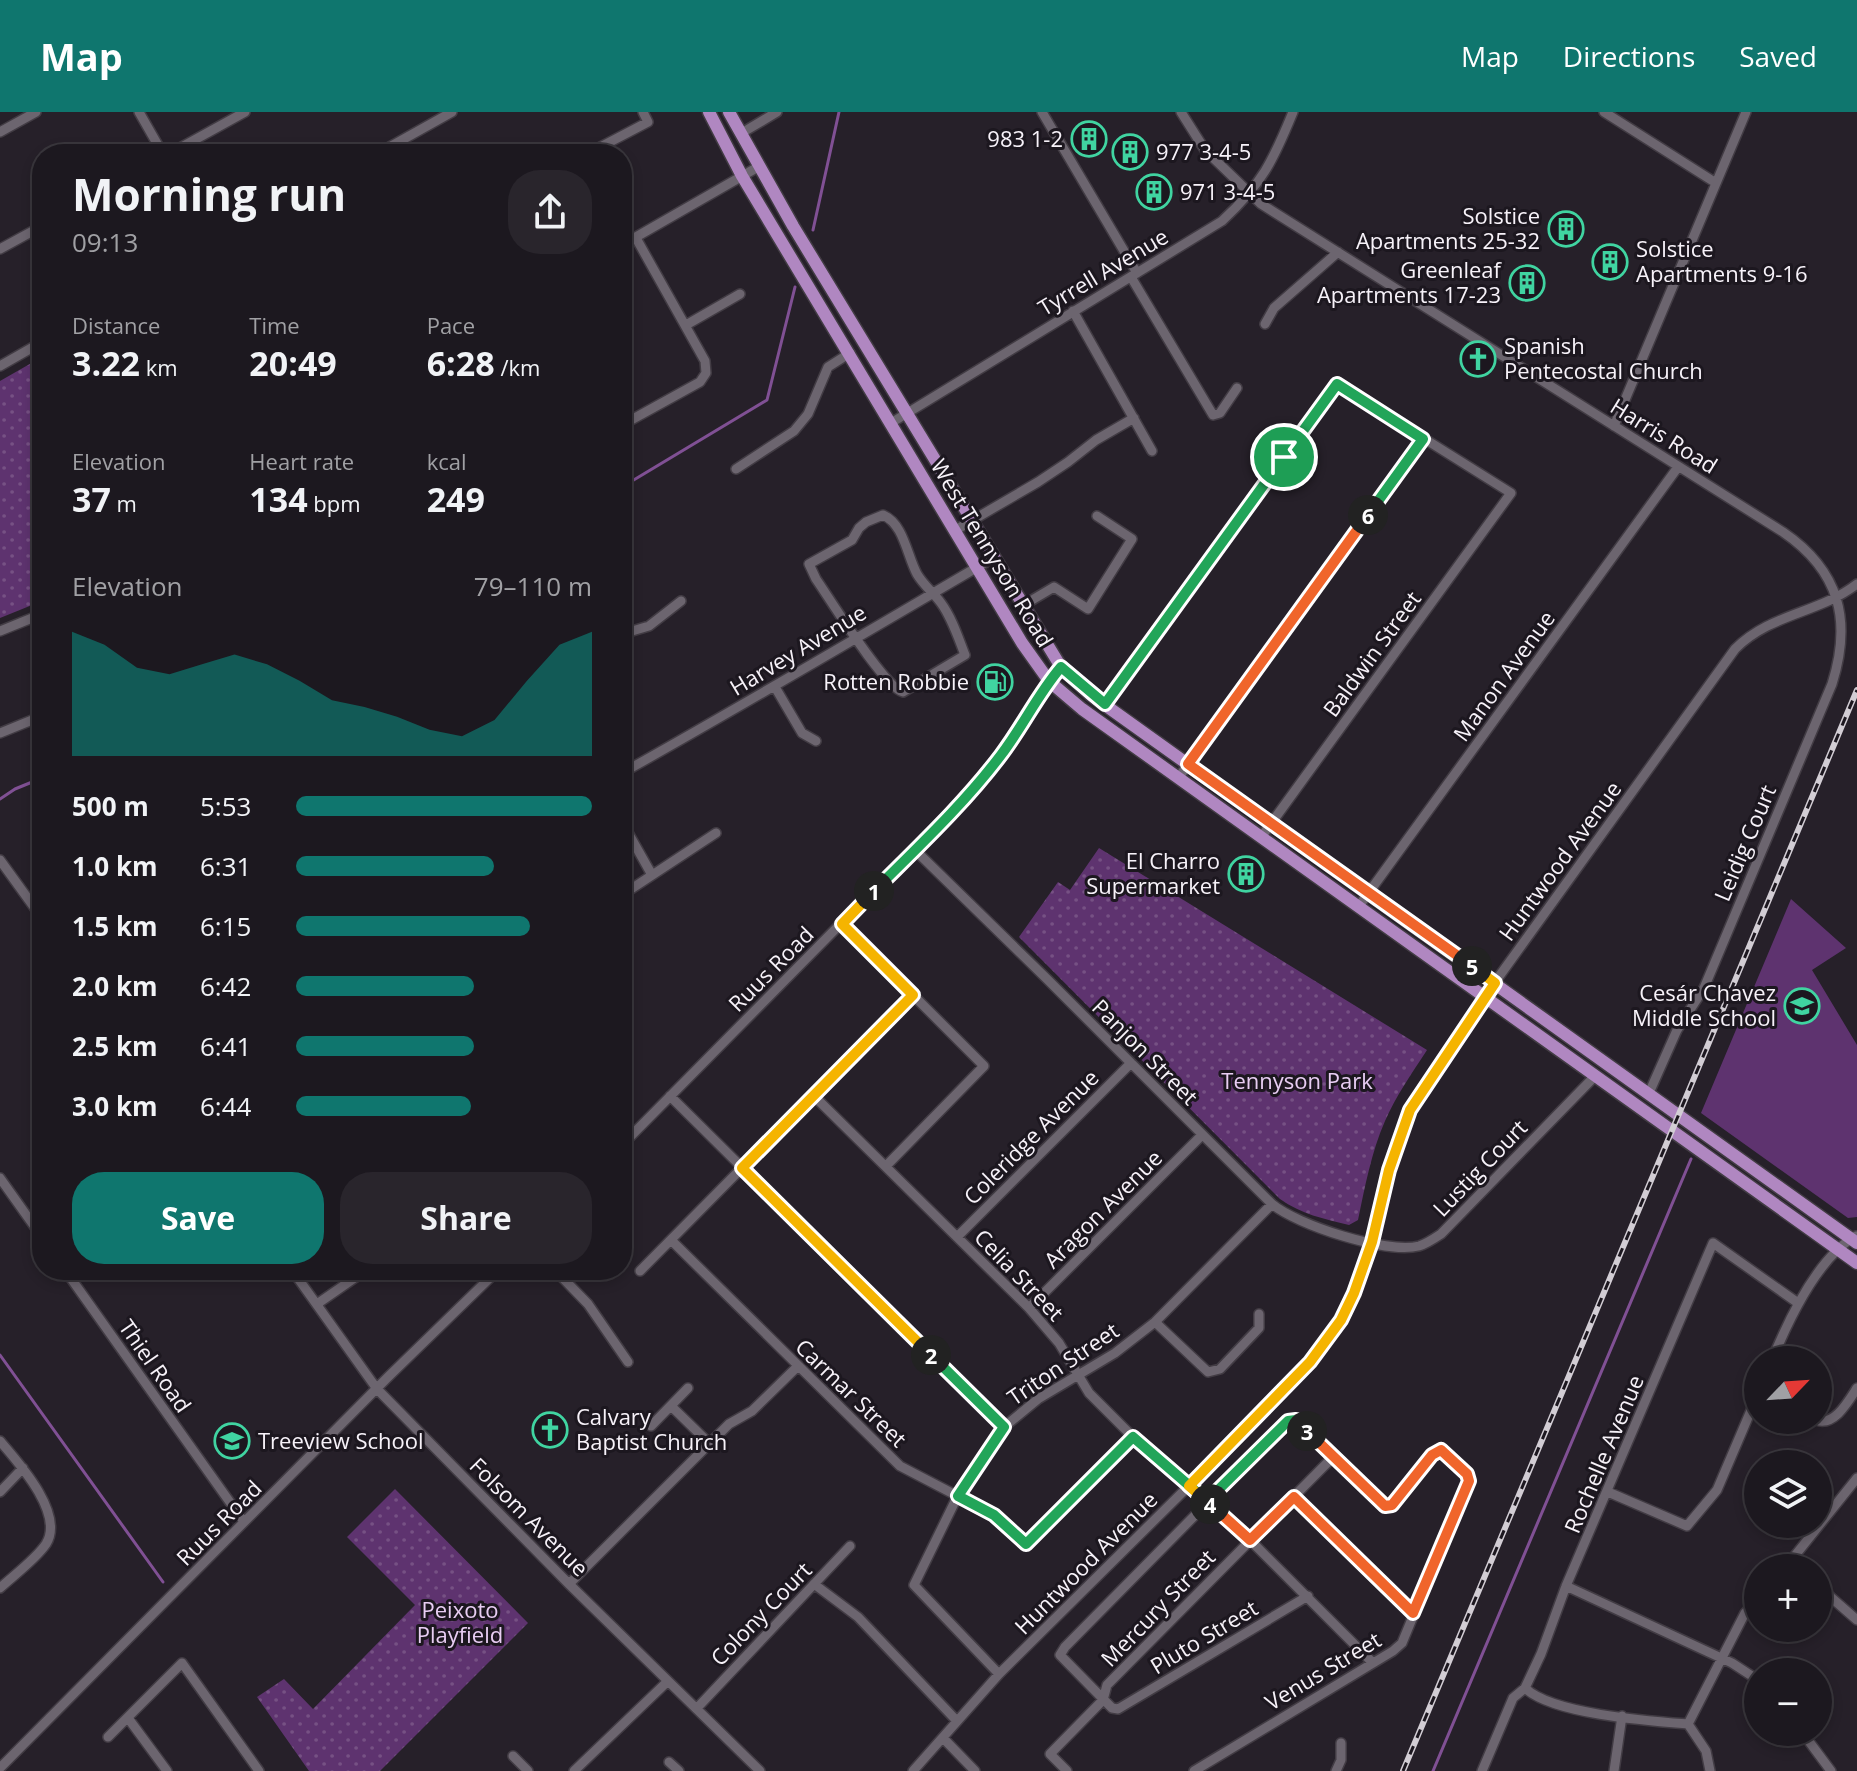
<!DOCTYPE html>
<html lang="en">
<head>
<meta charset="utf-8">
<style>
  :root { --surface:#1c181f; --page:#29252c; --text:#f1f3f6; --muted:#a0a0a4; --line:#3a373d; --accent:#0f766e }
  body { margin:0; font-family:"Open Sans",sans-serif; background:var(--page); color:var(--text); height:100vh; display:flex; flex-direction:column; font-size:30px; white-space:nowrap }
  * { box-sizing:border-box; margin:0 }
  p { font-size:26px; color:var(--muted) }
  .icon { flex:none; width:44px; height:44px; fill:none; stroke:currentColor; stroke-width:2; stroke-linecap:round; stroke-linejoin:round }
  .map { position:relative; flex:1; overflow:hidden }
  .sheet { position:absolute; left:32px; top:32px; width:600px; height:1136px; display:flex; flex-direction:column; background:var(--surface); border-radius:32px; box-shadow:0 4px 12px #0003,0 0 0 2px var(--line) }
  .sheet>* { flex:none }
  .needle { width:52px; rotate:65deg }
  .buttons { position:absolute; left:1744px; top:1234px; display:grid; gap:16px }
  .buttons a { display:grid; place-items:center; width:88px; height:88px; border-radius:50%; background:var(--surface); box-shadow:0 4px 12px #0003,0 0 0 2px var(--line); font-size:40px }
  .pin { position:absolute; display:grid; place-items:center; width:68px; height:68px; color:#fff; margin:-34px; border:4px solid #fff; border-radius:50%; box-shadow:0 2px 8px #0007 }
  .km { position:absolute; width:40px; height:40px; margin:-20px; border-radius:50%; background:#222; color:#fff; font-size:22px; line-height:40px; text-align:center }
  .round { display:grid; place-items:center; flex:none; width:84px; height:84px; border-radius:32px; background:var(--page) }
  .head { display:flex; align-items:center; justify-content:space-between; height:136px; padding:0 40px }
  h1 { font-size:44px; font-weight:700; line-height:60px }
  .metrics { display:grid; grid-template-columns:repeat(3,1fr); gap:12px; height:136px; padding:8px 40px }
  .metrics div { display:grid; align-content:center }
  .metrics b { font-size:34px; font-weight:700 }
  .metrics small { font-size:22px; font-weight:400 }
  .metrics p { font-size:22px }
  .chart { height:224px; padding:16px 40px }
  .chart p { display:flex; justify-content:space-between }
  .chart svg { width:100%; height:144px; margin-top:8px; fill:var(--accent); opacity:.7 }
  .button { display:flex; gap:16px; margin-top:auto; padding:16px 40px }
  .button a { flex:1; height:92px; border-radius:32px; background:var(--accent); color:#fff; font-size:32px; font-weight:700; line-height:92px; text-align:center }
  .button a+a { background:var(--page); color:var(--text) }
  ul { padding:0 40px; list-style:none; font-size:26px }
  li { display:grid; grid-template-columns:128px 96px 1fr; align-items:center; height:60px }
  li i { height:20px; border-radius:10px; background:var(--accent) }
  header { display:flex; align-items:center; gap:48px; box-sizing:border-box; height:112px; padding:0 40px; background:var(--accent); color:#fff }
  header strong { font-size:38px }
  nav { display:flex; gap:44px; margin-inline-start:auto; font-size:28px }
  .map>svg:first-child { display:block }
  .grass { fill:#5e336f }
  .park { fill:url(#park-dots) }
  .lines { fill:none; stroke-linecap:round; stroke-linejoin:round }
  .stream { stroke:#805094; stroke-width:3 }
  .minor-casing { stroke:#423c44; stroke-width:12 }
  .major-casing { stroke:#423c44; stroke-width:15 }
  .minor { stroke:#6c656f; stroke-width:9 }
  .major { stroke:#b087c1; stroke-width:12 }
  .rail-casing { stroke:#d2cdd4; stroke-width:6 }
  .rail { stroke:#1c171f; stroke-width:3; stroke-dasharray:9; stroke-linecap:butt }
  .split-1-casing { stroke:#fff; stroke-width:16 }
  .split-2-casing { stroke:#fff; stroke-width:16 }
  .split-3-casing { stroke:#fff; stroke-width:16 }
  .split-4-casing { stroke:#fff; stroke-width:16 }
  .split-5-casing { stroke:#fff; stroke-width:16 }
  .split-6-casing { stroke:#fff; stroke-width:16 }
  .split-7-casing { stroke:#fff; stroke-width:16 }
  .split-1 { stroke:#22a559; stroke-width:10 }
  .split-2 { stroke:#f5b400; stroke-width:10 }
  .split-3 { stroke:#22a559; stroke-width:10 }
  .split-4 { stroke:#f0652b; stroke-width:10 }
  .split-5 { stroke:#f5b400; stroke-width:10 }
  .split-6 { stroke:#f0652b; stroke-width:10 }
  .split-7 { stroke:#22a559; stroke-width:10 }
  .labels { text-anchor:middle; stroke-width:6; stroke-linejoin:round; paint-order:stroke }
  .poi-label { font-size:22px; fill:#f7f2f9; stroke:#1c171f; text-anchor:end }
  .street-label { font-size:22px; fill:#f7f2f9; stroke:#1c171f }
  .park-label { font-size:22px; fill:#e8cdf3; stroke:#1c171f }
</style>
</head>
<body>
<header>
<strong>Map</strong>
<nav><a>Map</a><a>Directions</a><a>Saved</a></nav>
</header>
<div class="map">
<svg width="1857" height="1659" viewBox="0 0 1857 1659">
  <defs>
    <pattern id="park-dots" width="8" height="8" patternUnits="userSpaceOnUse" patternTransform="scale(2)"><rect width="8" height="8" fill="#5e336f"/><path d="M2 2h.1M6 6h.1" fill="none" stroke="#765184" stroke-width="1.8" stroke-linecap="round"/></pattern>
  </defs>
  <rect width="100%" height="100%" fill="#262029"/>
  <path class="grass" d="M1791 787 1846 836 1812 858 1857 933V1105L1848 1106 1701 1001Z"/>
  <path class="park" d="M42 245V489L0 506V269Z
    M1099 736 1427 938C1412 961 1396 984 1385 1009 1371 1041 1365 1075 1358 1108L1349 1113C1324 1107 1301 1102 1280 1087L1019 825 1058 770 1070 778Z
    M395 1377 528 1511 380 1659H309L257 1585 284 1567 313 1597 415 1493 347 1425Z"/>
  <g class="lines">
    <path class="stream" d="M813 118 839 0
      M622 375 767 288 795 175
      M0 687 15 677 42 666
      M0 1243 163 1470
      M1433 1659 1691 1047"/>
    <defs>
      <path id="minor" d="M139 0 163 42
        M1042 0 1137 161
        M1181 0 1205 38 1261 92 1783 420C1840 459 1852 509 1832 572L1704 876 1677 918 1649 981
        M1604 0 1716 71
        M0 20 36 0
        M740 22 777 0
        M169 42 245 0
        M377 42 452 0
        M587 42 648 10 643 0
        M622 133 758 55
        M0 137 42 114
        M1131 165 1213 303 1220 301 1237 276
        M1073 199 1152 339
        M1265 212 1274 196 1338 140
        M686 213 740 182
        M0 254 42 230
        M622 291 631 308
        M891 311 1222 109C1262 72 1273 49 1293 0
        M622 313 700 270 706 261 705 249 636 126
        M1614 314 1746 0
        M736 357 794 319 808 302 828 255 850 241
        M883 403C904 412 907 444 917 462 924 474 934 481 941 491 952 506 958 525 965 543L903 580C884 575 830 487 816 467L809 452 852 428 859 416 866 410Z
        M954 419 1038 370 1068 350 1096 328 1134 306
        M1022 494 1054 475 1088 497 1132 427 1097 404
        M0 519 42 502
        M622 522 649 514 681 489
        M775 575 802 621 816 629
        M1105 592 1337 272 1511 381 1262 724
        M0 621 42 604
        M622 661C747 591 870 518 993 446
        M1179 665 1423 327
        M622 710 652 763
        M915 738 1047 867 1272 1092C1297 1113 1386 1142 1419 1134 1426 1132 1435 1126 1441 1122L1596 963
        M0 748 42 806
        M622 783 716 721
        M1359 794 1678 355
        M842 812 984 954 886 1054
        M670 984 1004 1315
        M814 984 1029 1196 1059 1231 1089 1281 1133 1325 1250 1428 1372 1550
        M622 1033 971 680 1003 640 1049 569 1061 555
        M0 1066 42 1125
        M957 1125 1131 951
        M671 1128 900 1354 994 1403 1026 1432 1133 1325
        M65 1158 244 1410
        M292 1158 377 1277 569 1472 760 1659
        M555 1158 588 1192 628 1250
        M640 1159 913 883
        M317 1192 366 1158
        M1029 1196 1202 1023
        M1155 1210 1208 1260 1220 1257 1259 1216V1202
        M1772 1248C1788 1209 1818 1145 1856 1124
        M671 1294 709 1331
        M1816 1308C1834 1315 1848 1290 1857 1276
        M651 1314 688 1276
        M0 1329C19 1351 65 1402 46 1432 36 1447 13 1464 0 1476
        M0 1380 23 1356
        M1608 1380 1687 1414 1717 1378 1758 1282
        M1294 1385 1413 1501
        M1785 1456 1857 1366
        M569 1472 729 1312 752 1299 798 1254
        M814 1472 858 1505 956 1608
        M1566 1474 1732 1551 1758 1568
        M1818 1474 1857 1508
        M999 1562 914 1473 964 1371 1004 1315 1038 1287 1115 1241 1155 1210 1272 1092
        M1525 1576C1552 1602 1649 1609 1688 1612
        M698 1595 850 1434
        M128 1606 167 1659
        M1688 1612 1745 1501 1758 1487
        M1688 1612 1706 1639 1710 1659
        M1802 1620 1831 1659
        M108 1625 182 1551 259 1659
        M943 1626 975 1659
        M513 1644 528 1659
        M669 1650 679 1659
        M0 1656 388 1265 498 1158
        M574 1659 668 1569
        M913 1659 999 1562 1216 1347 1294 1267 1324 1232 1341 1208 1354 1181 1372 1130 1389 1058 1410 998 1485 884 1735 537C1771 501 1818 502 1857 472
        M1067 1659 1050 1642 1103 1588 1107 1573 1333 1345
        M1194 1659 1393 1539 1402 1531 1469 1369 1467 1362 1441 1338 1432 1343 1392 1393 1385 1394 1296 1308 1288 1309 1065 1535 1060 1543 1112 1596 1118 1597 1308 1484
        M1336 1659 1341 1648V1631
        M1482 1659 1513 1586 1525 1576 1541 1542 1566 1474 1713 1131 1798 1191
        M1614 1659 1622 1604"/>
      <path id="major" d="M709 0 742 64 1022 531 1049 569 1082 597 1857 1151
        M729 0 793 114 1061 555 1091 583 1857 1131"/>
    </defs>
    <use href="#minor" class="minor-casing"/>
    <use href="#major" class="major-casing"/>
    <use href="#minor" class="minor"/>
    <use href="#major" class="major"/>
    <defs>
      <path id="rail" d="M1403 1659 1857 578"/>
    </defs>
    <use href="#rail" class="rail-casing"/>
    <use href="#rail" class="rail"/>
  </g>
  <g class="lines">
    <defs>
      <path id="split-1" d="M874 779C918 735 964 692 1001 643 1023 614 1038 582 1061 555L1105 592 1284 345"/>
      <path id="split-2" d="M874 779 842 812 913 883 742 1056 931 1243"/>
      <path id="split-3" d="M931 1243 1004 1315 958 1384 994 1403 1026 1432 1133 1325 1207 1389 1288 1309 1296 1308 1307 1319"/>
      <path id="split-4" d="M1210 1392 1250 1428 1294 1385 1413 1501 1469 1369 1467 1362 1441 1338 1432 1343 1392 1393 1385 1394 1307 1319"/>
      <path id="split-5" d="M1210 1392 1189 1374 1310 1250 1341 1208 1354 1181 1372 1130 1389 1058 1410 998 1495 871 1472 854"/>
      <path id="split-6" d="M1368 403 1188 652 1472 854"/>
      <path id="split-7" d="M1284 345 1337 272 1423 327 1368 403"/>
    </defs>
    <use href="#split-1" class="split-1-casing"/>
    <use href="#split-2" class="split-2-casing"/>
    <use href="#split-3" class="split-3-casing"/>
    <use href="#split-4" class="split-4-casing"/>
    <use href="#split-5" class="split-5-casing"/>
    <use href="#split-6" class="split-6-casing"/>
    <use href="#split-7" class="split-7-casing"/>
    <use href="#split-1" class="split-1"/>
    <use href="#split-2" class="split-2"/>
    <use href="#split-3" class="split-3"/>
    <use href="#split-4" class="split-4"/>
    <use href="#split-5" class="split-5"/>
    <use href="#split-6" class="split-6"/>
    <use href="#split-7" class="split-7"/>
  </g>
  <defs>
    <symbol id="building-ring" viewBox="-11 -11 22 22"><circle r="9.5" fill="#1c171f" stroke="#40d4a1" stroke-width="1.5"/><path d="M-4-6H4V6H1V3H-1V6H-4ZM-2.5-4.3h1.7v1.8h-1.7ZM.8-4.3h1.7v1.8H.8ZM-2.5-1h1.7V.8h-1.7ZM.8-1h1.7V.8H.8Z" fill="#40d4a1"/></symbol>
    <symbol id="church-ring" viewBox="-11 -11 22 22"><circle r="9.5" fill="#1c171f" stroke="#40d4a1" stroke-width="1.5"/><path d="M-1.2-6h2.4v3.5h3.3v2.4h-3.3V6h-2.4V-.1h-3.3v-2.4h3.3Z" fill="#40d4a1"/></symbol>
    <symbol id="fuel-ring" viewBox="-11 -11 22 22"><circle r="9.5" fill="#1c171f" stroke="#40d4a1" stroke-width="1.5"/><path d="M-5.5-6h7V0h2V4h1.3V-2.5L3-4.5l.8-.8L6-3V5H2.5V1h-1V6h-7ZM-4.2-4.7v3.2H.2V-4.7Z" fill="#40d4a1"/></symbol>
    <symbol id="school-ring" viewBox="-11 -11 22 22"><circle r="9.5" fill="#1c171f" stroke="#40d4a1" stroke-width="1.5"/><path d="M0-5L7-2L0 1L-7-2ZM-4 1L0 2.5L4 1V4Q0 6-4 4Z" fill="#40d4a1"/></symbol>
  </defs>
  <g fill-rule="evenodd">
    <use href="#building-ring" x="1069" y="7" width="40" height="40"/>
    <use href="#building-ring" x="1110" y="20" width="40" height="40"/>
    <use href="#building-ring" x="1134" y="60" width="40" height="40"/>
    <use href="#building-ring" x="1546" y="97" width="40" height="40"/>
    <use href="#building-ring" x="1590" y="130" width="40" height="40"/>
    <use href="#building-ring" x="1507" y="151" width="40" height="40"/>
    <use href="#church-ring" x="1458" y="227" width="40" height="40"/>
    <use href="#fuel-ring" x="975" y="550" width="40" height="40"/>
    <use href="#building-ring" x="1226" y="742" width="40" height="40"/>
    <use href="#school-ring" x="1782" y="874" width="40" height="40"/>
    <use href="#church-ring" x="530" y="1298" width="40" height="40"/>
    <use href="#school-ring" x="212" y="1309" width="40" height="40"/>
  </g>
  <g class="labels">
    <g class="poi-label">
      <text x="1063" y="35">983 1-2</text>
      <text x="1156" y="48" text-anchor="start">977 3-4-5</text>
      <text x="1180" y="88" text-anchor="start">971 3-4-5</text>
      <text x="1540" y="112">Solstice<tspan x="1540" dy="25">Apartments 25-32</tspan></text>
      <text x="1636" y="145" text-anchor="start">Solstice<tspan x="1636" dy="25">Apartments 9-16</tspan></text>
      <text x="1501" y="166">Greenleaf<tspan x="1501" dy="25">Apartments 17-23</tspan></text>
      <text x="1504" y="242" text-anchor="start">Spanish<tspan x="1504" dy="25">Pentecostal Church</tspan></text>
      <text x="969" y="578">Rotten Robbie</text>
      <text x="1220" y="757">El Charro<tspan x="1220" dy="25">Supermarket</tspan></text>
      <text x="1776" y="889">Cesár Chavez<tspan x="1776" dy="25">Middle School</tspan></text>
      <text x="576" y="1313" text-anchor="start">Calvary<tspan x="576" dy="25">Baptist Church</tspan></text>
      <text x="258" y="1337" text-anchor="start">Treeview School</text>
    </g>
    <g class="street-label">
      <text transform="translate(1103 160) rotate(-31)" y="8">Tyrrell Avenue</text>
      <text transform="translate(1664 324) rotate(32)" y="8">Harris Road</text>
      <text transform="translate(992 441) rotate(59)" y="8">West Tennyson Road</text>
      <text transform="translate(798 538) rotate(-31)" y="8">Harvey Avenue</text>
      <text transform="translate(1372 542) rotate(-54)" y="8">Baldwin Street</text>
      <text transform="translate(1504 564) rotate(-54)" y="8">Manon Avenue</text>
      <text transform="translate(1745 731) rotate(-67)" y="8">Leidig Court</text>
      <text transform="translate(1560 749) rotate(-54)" y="8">Huntwood Avenue</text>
      <text transform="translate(771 857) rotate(-45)" y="8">Ruus Road</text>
      <text transform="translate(1145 940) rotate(45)" y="8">Panjon Street</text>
      <text transform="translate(1031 1025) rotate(-45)" y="8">Coleridge Avenue</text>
      <text transform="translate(1480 1056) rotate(-46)" y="8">Lustig Court</text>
      <text transform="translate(1103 1097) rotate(-45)" y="8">Aragon Avenue</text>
      <text transform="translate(1019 1163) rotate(46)" y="8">Celia Street</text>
      <text transform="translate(1063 1252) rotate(-34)" y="8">Triton Street</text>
      <text transform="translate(155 1254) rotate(55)" y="8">Thiel Road</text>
      <text transform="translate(851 1281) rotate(44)" y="8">Carmar Street</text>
      <text transform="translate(1604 1342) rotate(-67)" y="8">Rochelle Avenue</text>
      <text transform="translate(529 1405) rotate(45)" y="8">Folsom Avenue</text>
      <text transform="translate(219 1411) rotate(-45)" y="8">Ruus Road</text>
      <text transform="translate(1086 1451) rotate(-45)" y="8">Huntwood Avenue</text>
      <text transform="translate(1158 1496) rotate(-46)" y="8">Mercury Street</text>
      <text transform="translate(761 1502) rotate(-46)" y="8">Colony Court</text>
      <text transform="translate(1204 1525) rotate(-31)" y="8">Pluto Street</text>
      <text transform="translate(1323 1559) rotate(-31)" y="8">Venus Street</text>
    </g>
    <g class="park-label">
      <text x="1297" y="977">Tennyson Park</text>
      <text x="460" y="1506">Peixoto<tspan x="460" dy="25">Playfield</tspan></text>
    </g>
  </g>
</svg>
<div class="buttons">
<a><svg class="needle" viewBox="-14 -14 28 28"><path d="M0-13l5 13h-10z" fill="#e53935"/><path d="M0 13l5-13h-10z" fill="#a0a0a4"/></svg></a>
<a><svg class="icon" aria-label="layers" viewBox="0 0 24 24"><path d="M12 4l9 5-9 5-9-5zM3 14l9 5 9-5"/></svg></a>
<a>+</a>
<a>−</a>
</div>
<div class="pin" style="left:1284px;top:345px;background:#1e9e55"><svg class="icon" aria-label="arrive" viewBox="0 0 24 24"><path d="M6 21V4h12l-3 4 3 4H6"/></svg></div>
<b class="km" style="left:874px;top:779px">1</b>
<b class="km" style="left:931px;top:1243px">2</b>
<b class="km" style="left:1307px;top:1319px">3</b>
<b class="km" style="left:1210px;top:1392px">4</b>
<b class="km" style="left:1472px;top:854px">5</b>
<b class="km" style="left:1368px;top:403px">6</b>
<section class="sheet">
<div class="head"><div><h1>Morning run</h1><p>09:13</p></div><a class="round"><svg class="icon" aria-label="share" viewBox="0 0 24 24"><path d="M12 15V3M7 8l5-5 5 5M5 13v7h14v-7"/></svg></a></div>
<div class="metrics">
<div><p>Distance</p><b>3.22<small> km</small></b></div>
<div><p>Time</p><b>20:49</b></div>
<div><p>Pace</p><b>6:28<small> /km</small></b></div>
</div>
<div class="metrics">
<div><p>Elevation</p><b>37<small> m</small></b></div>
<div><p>Heart rate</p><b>134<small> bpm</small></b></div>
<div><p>kcal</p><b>249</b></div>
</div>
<div class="chart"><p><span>Elevation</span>79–110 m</p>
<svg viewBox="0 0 160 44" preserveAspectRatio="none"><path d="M0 44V6L10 10L20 17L30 19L40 16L50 13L60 16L70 21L80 27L90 29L100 32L110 36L120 38L130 33L140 21L150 10L160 6V44z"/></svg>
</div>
<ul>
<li><b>500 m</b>5:53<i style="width:100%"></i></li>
<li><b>1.0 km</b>6:31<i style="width:67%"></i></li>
<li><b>1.5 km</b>6:15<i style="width:79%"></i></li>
<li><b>2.0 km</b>6:42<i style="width:60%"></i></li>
<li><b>2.5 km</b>6:41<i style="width:60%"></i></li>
<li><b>3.0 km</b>6:44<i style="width:59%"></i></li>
</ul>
<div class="button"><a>Save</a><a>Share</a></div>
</section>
</div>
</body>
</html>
